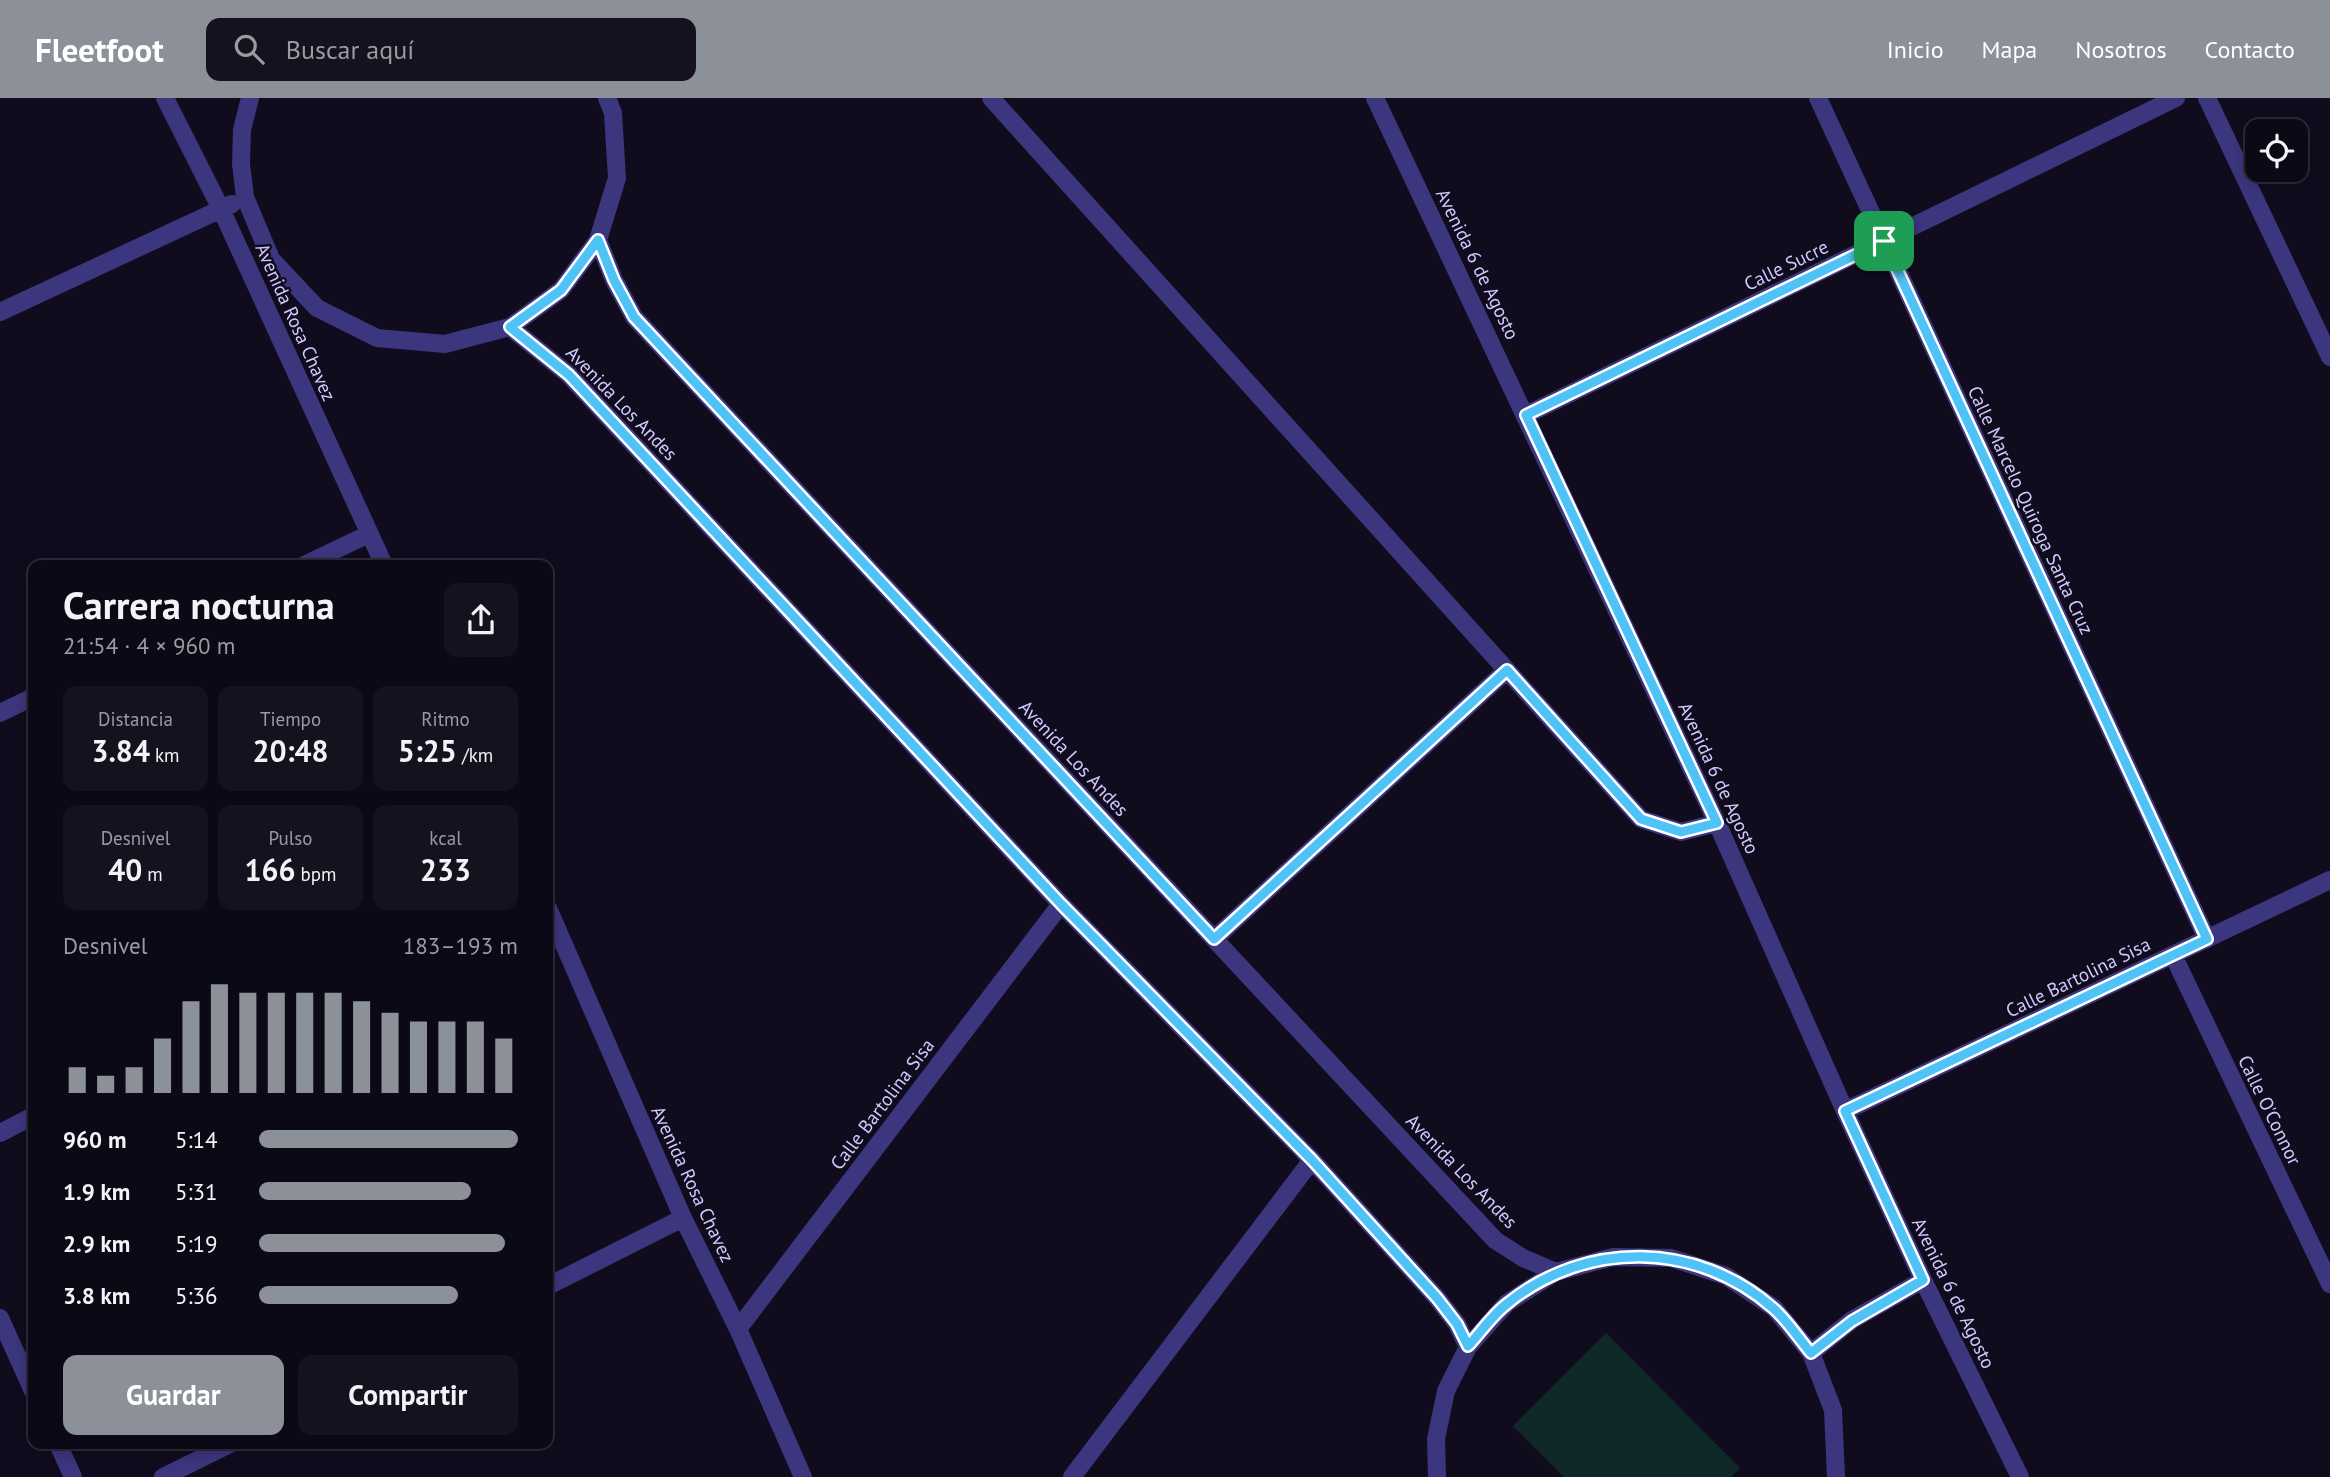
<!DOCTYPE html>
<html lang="es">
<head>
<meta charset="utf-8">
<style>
  :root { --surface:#0c0916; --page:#15121f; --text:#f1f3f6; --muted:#9a9aa1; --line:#2c2a35; --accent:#8c9099 }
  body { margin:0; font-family:"PT Sans",sans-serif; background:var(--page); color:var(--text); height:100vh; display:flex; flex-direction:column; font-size:26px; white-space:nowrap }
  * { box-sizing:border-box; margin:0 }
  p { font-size:23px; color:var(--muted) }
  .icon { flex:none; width:38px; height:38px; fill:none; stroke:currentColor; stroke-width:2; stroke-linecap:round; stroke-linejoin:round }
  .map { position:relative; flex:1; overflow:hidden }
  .drawer { position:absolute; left:28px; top:462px; width:525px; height:889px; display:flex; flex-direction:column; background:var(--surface); border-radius:14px; box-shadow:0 4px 18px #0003,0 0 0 2px var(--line) }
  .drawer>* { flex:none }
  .buttons { position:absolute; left:2245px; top:21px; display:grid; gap:14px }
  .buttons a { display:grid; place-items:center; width:63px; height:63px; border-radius:14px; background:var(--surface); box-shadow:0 4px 18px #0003,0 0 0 2px var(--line); font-size:35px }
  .pin { position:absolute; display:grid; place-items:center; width:60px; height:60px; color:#fff; margin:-30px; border-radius:14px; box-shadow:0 4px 10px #0006 }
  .round { display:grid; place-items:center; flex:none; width:74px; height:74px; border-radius:14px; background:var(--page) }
  .overview { display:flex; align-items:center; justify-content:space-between; height:119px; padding:0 35px }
  h1 { font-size:38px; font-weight:700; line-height:52px }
  .figures { display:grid; grid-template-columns:repeat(3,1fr); gap:10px; height:119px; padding:7px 35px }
  .figures div { display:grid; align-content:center; border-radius:14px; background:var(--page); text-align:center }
  .figures b { font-size:30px; font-weight:700 }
  .figures small { font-size:19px; font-weight:400 }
  .figures p { font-size:19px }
  .chart { height:196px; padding:14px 35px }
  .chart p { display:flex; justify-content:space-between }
  .chart svg { width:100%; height:126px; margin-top:7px; stroke:var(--accent); stroke-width:6 }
  .primary-button { display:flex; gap:14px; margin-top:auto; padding:14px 35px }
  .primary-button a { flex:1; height:80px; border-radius:14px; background:var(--accent); color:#fff; font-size:28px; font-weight:700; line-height:80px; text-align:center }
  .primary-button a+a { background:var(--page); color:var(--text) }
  ul { padding:0 35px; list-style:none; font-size:23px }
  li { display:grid; grid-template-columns:112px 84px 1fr; align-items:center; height:52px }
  li i { height:18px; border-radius:9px; background:var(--accent) }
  header { display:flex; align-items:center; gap:42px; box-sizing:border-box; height:98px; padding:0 35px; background:var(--accent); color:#fff }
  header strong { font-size:33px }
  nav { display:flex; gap:38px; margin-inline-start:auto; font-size:24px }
  .search { width:490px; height:63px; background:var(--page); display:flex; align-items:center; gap:18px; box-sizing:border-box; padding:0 24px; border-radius:14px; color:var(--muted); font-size:26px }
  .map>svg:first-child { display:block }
  .park { fill:#0f2828 }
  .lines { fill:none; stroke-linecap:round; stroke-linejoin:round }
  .minor { stroke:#3c367e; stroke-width:18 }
  .route-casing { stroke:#fff; stroke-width:14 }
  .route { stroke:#4fc3f7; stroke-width:9 }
  .labels { text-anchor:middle; stroke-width:5; stroke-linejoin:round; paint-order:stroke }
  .street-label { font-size:19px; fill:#d2c9ff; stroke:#100c1e }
</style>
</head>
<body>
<header>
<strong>Fleetfoot</strong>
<div class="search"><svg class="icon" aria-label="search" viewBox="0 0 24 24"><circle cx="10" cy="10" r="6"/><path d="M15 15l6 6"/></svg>Buscar aquí</div>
<nav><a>Inicio</a><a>Mapa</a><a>Nosotros</a><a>Contacto</a></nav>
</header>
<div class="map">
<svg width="2330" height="1379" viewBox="0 0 2330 1379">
  <rect width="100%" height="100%" fill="#100c1e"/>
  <path class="park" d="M1606 1235 1740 1370 1731 1379H1564L1513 1328Z"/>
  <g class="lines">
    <path class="minor" d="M165 0 221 111 384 467
      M250 0 242 32 241 66 245 99 271 161 317 210 377 240 445 246 510 229 561 192 598 142 617 80 613 15 607 0
      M991 0 1641 721 1681 734 1717 725
      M1375 0 1717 725 1845 1013 1923 1182 2020 1379
      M1818 0 2207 841
      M2207 0 2330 259
      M598 142 614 182 634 219 1495 1142 1523 1160 1556 1174
      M0 214 232 106
      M510 229 569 277 1061 806 1312 1062 1437 1200 1457 1226 1468 1249
      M1526 317 2176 0
      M304 467 369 436
      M0 615 33 599
      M548 810 683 1120 738 1231 803 1379
      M1214 841 1507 572
      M2173 857 2330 1186
      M1845 1013 2330 782
      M0 1035 33 1018
      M548 1188 683 1120
      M0 1220 33 1293
      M738 1231 1061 806
      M1811 1255 1852 1222 1923 1182
      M58 1346 73 1379
      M163 1379 230 1346
      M1072 1379 1312 1062
      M1437 1379 1436 1341 1446 1293 1468 1249 1507 1205 1556 1174 1613 1159 1671 1160 1726 1178 1774 1210 1811 1255 1833 1312 1836 1379"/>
  </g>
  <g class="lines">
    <defs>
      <path id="route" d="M598 142 614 182 634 219 1214 841 1507 572 1641 721 1681 734 1717 725 1526 317 1884 143 2207 841 1845 1013 1923 1182 1852 1223 1811 1255C1799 1241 1787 1222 1773 1210 1697 1143 1586 1142 1508 1205 1493 1216 1481 1234 1468 1248L1457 1226 1437 1200 1312 1062 1061 806 569 277 510 229 561 192Z"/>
    </defs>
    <use href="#route" class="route-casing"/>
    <use href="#route" class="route"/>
  </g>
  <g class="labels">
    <g class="street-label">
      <text transform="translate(1478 166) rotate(64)" y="7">Avenida 6 de Agosto</text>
      <text transform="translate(1786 167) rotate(-26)" y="7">Calle Sucre</text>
      <text transform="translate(296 224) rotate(66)" y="7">Avenida Rosa Chavez</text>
      <text transform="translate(622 305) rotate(46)" y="7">Avenida Los Andes</text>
      <text transform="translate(2031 412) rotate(65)" y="7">Calle Marcelo Quiroga Santa Cruz</text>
      <text transform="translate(1074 660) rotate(47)" y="7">Avenida Los Andes</text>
      <text transform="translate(1719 680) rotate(65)" y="7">Avenida 6 de Agosto</text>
      <text transform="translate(2078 879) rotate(-26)" y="7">Calle Bartolina Sisa</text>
      <text transform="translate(882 1006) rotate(-53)" y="7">Calle Bartolina Sisa</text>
      <text transform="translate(2270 1012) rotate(64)" y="7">Calle O'Connor</text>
      <text transform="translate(1462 1073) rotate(46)" y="7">Avenida Los Andes</text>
      <text transform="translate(693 1086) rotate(65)" y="7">Avenida Rosa Chavez</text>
      <text transform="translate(1954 1195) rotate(64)" y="7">Avenida 6 de Agosto</text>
    </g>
  </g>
</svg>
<div class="buttons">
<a><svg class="icon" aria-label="locate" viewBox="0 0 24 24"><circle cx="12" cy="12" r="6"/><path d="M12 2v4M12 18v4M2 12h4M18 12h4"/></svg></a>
</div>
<div class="pin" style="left:1884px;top:143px;background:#1e9e55"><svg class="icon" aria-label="arrive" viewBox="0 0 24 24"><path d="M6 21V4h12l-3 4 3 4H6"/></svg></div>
<section class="drawer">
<div class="overview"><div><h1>Carrera nocturna</h1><p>21:54 · 4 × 960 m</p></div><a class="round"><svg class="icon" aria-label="share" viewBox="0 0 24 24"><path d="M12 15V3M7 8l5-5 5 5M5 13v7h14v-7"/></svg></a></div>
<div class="figures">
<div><p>Distancia</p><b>3.84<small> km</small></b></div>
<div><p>Tiempo</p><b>20:48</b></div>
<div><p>Ritmo</p><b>5:25<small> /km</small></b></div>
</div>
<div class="figures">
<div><p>Desnivel</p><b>40<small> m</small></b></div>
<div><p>Pulso</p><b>166<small> bpm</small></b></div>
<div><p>kcal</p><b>233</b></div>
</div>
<div class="chart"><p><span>Desnivel</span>183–193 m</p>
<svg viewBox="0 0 160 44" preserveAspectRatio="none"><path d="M5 44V35M15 44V38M25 44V35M35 44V25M45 44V12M55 44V6M65 44V9M75 44V9M85 44V9M95 44V9M105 44V12M115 44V16M125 44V19M135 44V19M145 44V19M155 44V25"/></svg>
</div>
<ul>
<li><b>960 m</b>5:14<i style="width:100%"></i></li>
<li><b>1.9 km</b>5:31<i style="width:82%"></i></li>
<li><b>2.9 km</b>5:19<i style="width:95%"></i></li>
<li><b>3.8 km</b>5:36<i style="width:77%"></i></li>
</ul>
<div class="primary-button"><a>Guardar</a><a>Compartir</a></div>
</section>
</div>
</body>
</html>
